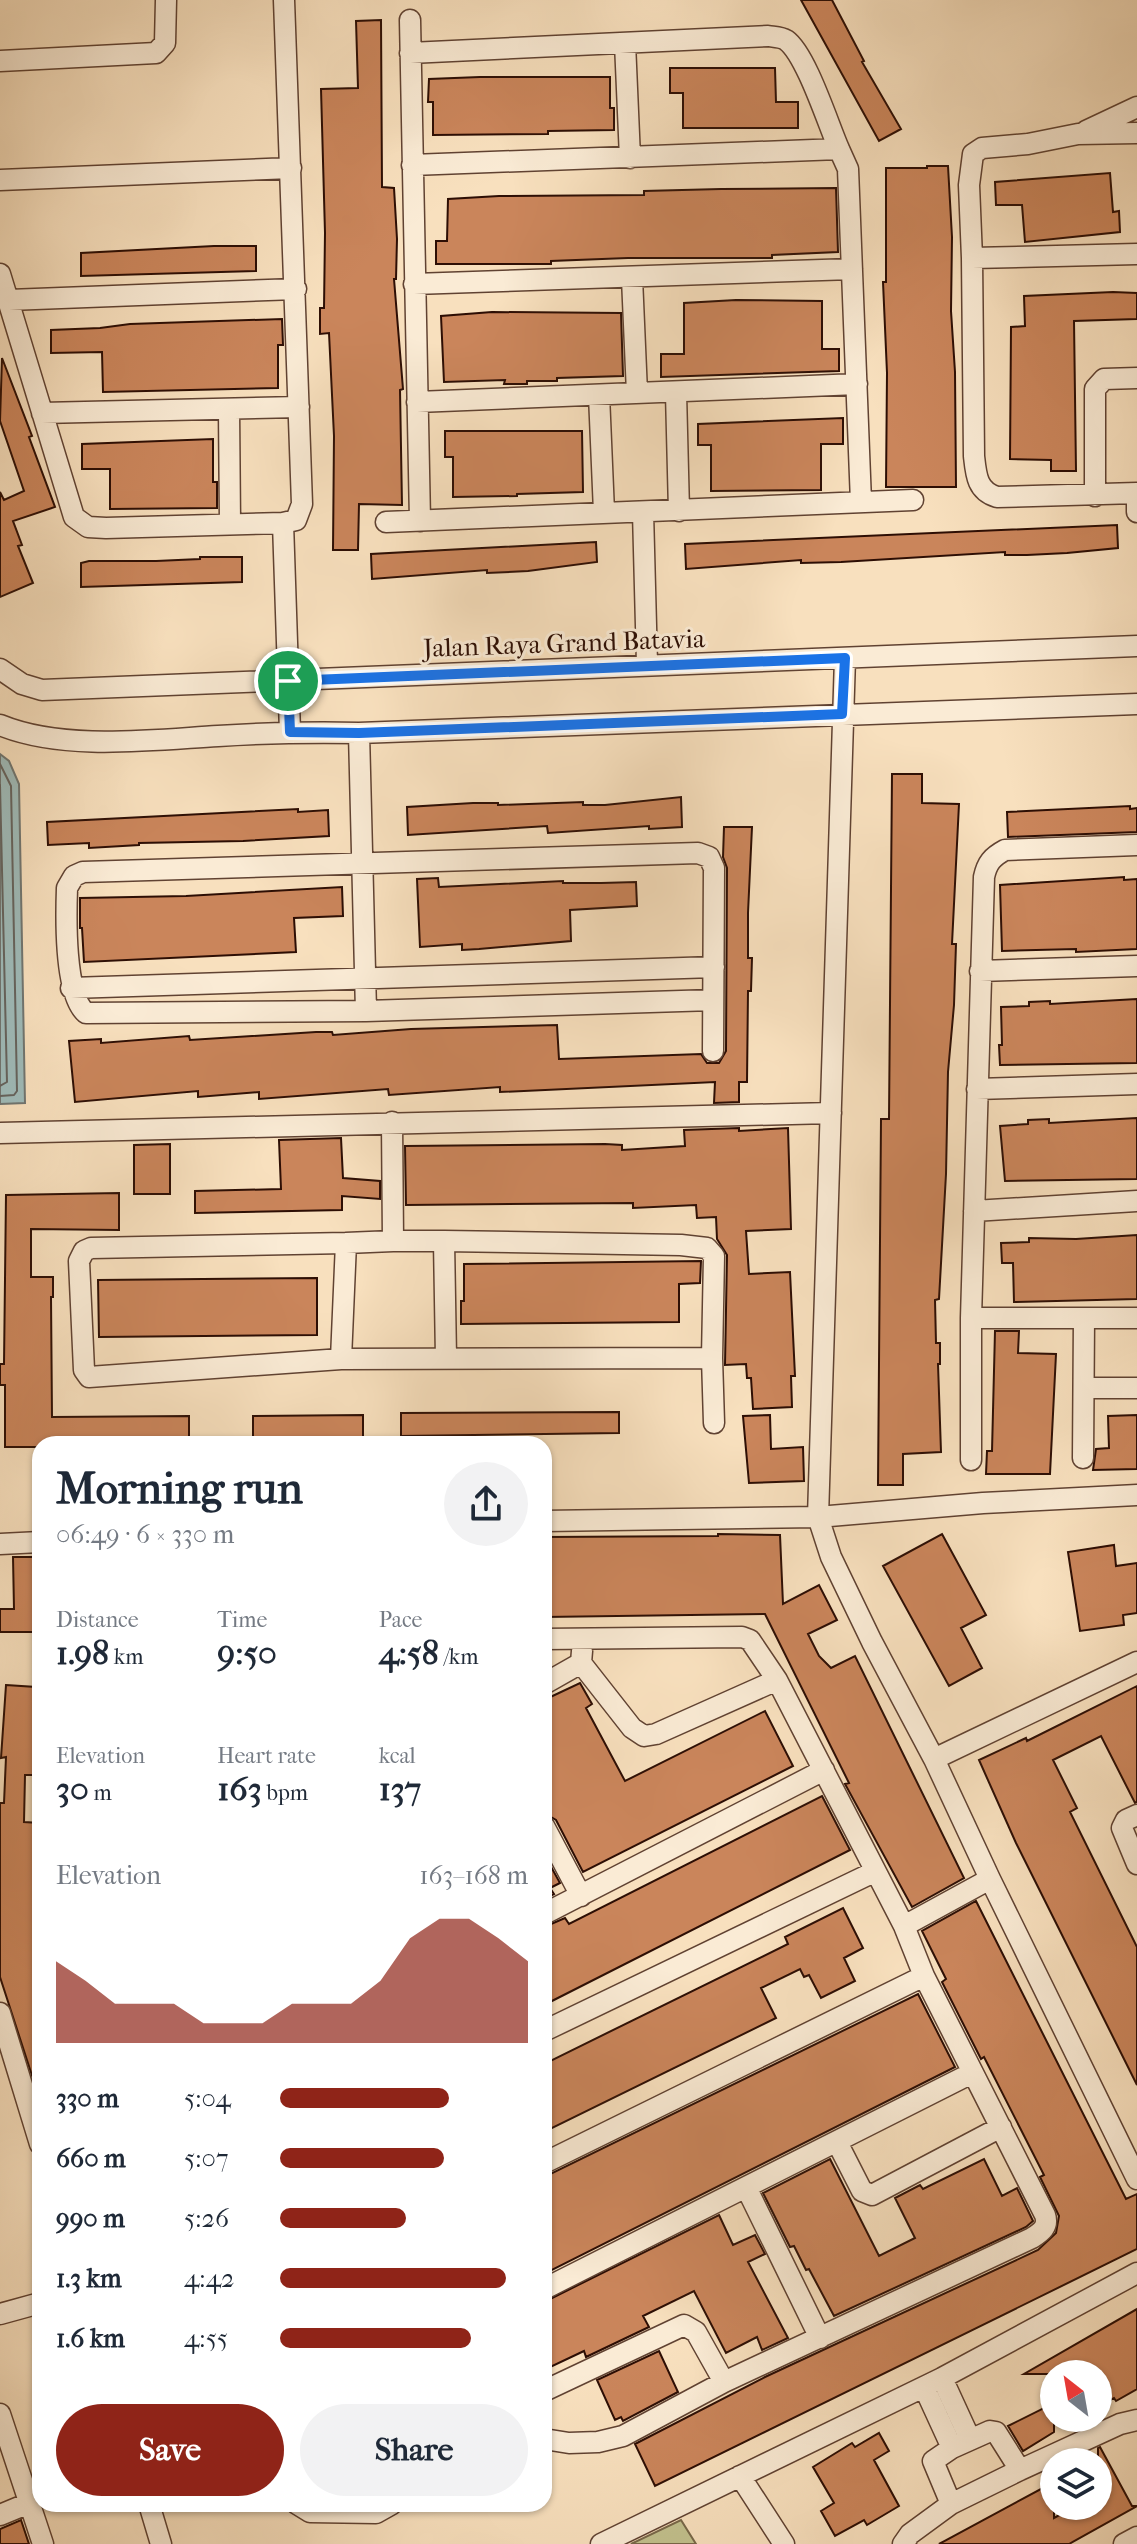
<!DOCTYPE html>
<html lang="en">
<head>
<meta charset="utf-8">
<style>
  :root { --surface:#fff; --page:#f2f2f3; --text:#1f2937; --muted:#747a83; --accent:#8f2418 }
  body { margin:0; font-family:"IM FELL French Canon",serif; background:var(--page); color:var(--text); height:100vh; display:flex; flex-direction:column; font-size:30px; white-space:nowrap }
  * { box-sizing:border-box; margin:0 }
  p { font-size:26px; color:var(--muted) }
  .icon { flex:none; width:44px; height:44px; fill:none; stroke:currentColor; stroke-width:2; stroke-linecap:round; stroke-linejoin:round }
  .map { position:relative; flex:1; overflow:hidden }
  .sheet { position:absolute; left:32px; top:1436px; width:520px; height:1076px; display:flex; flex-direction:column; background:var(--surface); border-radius:24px; box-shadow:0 2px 6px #0004 }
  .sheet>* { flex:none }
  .needle { width:52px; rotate:329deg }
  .controls { position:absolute; left:1040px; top:2360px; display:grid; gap:16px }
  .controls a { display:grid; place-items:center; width:72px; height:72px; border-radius:50%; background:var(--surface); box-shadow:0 2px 6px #0004; font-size:40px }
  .pin { position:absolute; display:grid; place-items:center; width:68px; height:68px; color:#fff; margin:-34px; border:4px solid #fff; border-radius:50%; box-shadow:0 2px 8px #0007 }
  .round { display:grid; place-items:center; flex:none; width:84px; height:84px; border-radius:42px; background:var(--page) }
  .overview { display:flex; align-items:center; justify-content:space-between; height:136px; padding:0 24px }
  h1 { font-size:44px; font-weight:700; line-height:60px }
  .stats { display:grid; grid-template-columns:repeat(3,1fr); gap:12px; height:136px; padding:8px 24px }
  .stats div { display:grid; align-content:center }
  .stats b { font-size:34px; font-weight:700 }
  .stats small { font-size:22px; font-weight:400 }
  .stats p { font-size:22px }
  .chart { height:224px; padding:16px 24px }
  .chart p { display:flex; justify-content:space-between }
  .chart svg { width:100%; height:144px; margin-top:8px; fill:var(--accent); opacity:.7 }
  .action { display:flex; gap:16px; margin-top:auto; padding:16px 24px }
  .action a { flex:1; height:92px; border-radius:48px; background:var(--accent); color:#fff; font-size:32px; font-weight:700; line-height:92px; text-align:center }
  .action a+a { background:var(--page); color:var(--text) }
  ul { padding:0 24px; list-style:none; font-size:26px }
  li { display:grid; grid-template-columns:128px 96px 1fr; align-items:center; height:60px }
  li i { height:20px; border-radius:10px; background:var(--accent) }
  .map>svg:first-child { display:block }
  .grass { fill:#c2c18e; stroke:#786849; stroke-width:2 }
  .water { fill:#9fbbb9; stroke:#717671; stroke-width:2 }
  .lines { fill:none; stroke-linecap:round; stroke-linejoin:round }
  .shore { stroke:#66645e; stroke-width:2 }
  .building { fill:#ca855b; stroke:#2d0e04; stroke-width:2 }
  .minor-casing { stroke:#604232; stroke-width:23 }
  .minor { stroke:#faebd5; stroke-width:20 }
  .route-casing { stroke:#fff; stroke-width:16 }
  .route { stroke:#1a73e8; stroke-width:10 }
  .labels { text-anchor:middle; stroke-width:6; stroke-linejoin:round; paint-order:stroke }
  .street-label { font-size:26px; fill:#2d0e04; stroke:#faebd5 }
</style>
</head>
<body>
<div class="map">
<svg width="1137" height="2544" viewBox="0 0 1137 2544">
  <rect width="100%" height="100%" fill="#f8e0be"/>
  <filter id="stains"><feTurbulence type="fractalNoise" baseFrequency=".0025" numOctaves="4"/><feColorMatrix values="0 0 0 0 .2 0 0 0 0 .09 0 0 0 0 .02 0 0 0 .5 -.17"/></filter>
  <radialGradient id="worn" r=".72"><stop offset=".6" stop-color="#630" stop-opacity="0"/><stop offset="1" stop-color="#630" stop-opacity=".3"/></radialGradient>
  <path class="grass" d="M681 2520 696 2544H631Z"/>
  <path class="water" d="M0 754 9 761 19 784 25 1103 0 1104Z"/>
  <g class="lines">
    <path class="shore" d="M0 764 11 786 17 1091 14 1095 0 1096
      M0 785 7 1082 0 1086"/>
  </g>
  <path class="building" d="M801 0H832L864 61 862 62 901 129 879 141Z
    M381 20 382 187 394 188 397 239 396 279H394L403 389 400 390 402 505 359 504 358 550H333L334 436 329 333 320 334V308H324L325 233 321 89 358 88 356 21Z
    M670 68H775L776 102H798V128H683V93H670Z
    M480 77H610V108H614V130L548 131V134L433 135V102H428L429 79Z
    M927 166H948L952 237 951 311 955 372 956 487H886L887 373 883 282H886V168H927Z
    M1110 173 1113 212 1119 211 1120 232 1025 242 1022 205H996L995 182Z
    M836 188 838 252 772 255V258H628L551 261V264H436V241H447L448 199 499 196 644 195V191L721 189Z
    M214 246H256V271L81 276V253Z
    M1113 292 1137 293V319L1074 321 1076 471H1051V460L1010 459 1011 327 1025 326 1024 296Z
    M736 300 822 301V349H839V371L661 377V354H684V303Z
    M492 312 621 313 623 376 557 378V381H527V384H504L505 380 444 382 441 316Z
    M282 319 283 345H278V388L103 392 102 352 51 353V330L100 328 130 324Z
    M2 358 32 436 29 437 55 507 13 521 22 545 18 546 33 583 0 597V492L4 500 24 491 0 421Z
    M843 418V444H821V490L711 491V445H698V424Z
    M445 431H582L583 492 517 494V496L453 497V457H445Z
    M213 439V482H217V508L110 509V469H82V444Z
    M1117 525 1118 548 1067 553 1027 555H1005V552L841 562 801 563V560L686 569 685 544Z
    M596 542 597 562 528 571 487 573V570L372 579 371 554Z
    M200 557H242V582L81 587V563L89 561H156L200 559Z
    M892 774H922V803L959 804 952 944H956L954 1005 948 1072 946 1174 939 1299 935 1300 936 1343H940V1364H938L941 1452 903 1454V1485H878L881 1119H889Z
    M681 797 682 827 649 829V826L548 833 547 826 408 835 407 807 473 803H498V805L583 802V805H605Z
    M1130 806V809L1137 808V832L1008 837 1007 812Z
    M298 809V812L328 810 329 836 243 841 139 843V845L89 848V843L48 845 47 822Z
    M724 827H752L748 913V958H752L751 991H748L747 1082H739V1102L714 1103 715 1082 500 1092V1087L389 1095 388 1089 259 1099V1092L198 1097V1091L75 1102 69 1041 101 1039V1043L189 1036 190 1040 316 1032H332L333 1035 411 1029 557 1025 559 1059 701 1054 707 1063H719L726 1051 727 868 723 857Z
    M1124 877V880L1137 879V949L1076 952V949L1002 951 1000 885Z
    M438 878 439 887 563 881V883H601L636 882 637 906 570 910 571 941 479 949 462 950V944L420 947 417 879Z
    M342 887 343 916 294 918 296 952 84 962 82 928H80V898L186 896Z
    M1137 999V1063L1000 1065 999 1045H1002L1001 1007 1029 1006V1002L1050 1001V1004Z
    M1137 1118V1179L1005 1181 1000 1126 1028 1124V1120L1049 1119V1123Z
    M739 1128V1131L788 1128 791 1229 746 1231 749 1274 790 1272 795 1376H791L792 1407 753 1409 751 1378H747L746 1364 725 1365 727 1255 717 1239 716 1217 697 1218 696 1205 633 1208V1203L406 1205 405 1146 605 1144 622 1145V1150L685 1146 684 1130Z
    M341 1138 343 1178 380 1181V1199L342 1196V1210L195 1213V1191L281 1189 279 1140Z
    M170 1144V1194H134V1145Z
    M119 1193V1230L31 1229V1277H53V1297H51L52 1417 189 1416V1439L110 1440V1444H40V1447H5V1385H0V1364H4L6 1195Z
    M1137 1235V1299L1014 1302 1013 1263H1002L1001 1243 1029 1242V1238L1076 1239Z
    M701 1261 700 1283 679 1284V1322L461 1324V1301H464V1264Z
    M317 1278V1335L99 1337 98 1280Z
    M995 1331H1019L1018 1353 1056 1354 1050 1474H986L987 1451H992Z
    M619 1412V1433L401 1436V1413Z
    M363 1415V1437H253V1416Z
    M770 1415 771 1449 803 1447 804 1481 749 1483 743 1416Z
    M1137 1415V1469L1093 1470 1096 1449 1109 1448 1108 1416Z
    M718 1534 780 1535 783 1604 819 1585 837 1620 808 1634 819 1656 831 1668 855 1656 964 1878 912 1907 845 1784 849 1783 765 1614 544 1617V1537L718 1536Z
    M942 1534 986 1615 961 1628 982 1668 949 1686 883 1566Z
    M1114 1545 1116 1566 1137 1563V1613L1123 1615 1124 1625 1080 1631 1068 1552Z
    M13 1557H40V1632H0V1609H14Z
    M580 1683 592 1704 586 1708 625 1781 765 1711 793 1766 583 1872 556 1820 544 1813V1700Z
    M6 1685 36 1687 35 1708H38L36 1775H25L24 1822 40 1823 38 2094 0 1977V1803H4L6 1757 1 1758Z
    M1137 1686V1802L1135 1803 1101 1736 1053 1760 1077 1808 1070 1812 1137 1947V2085L1016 1843 979 1760 1026 1738 1027 1741Z
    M822 1796 850 1850 544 2005V1927L565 1918 569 1924Z
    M544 1854 560 1883 550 1888 554 1894 544 1899Z
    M976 1901 1126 2199 1137 2194V2249L655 2486 635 2444 765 2377 1038 2250 1056 2233 1059 2216 1040 2177 1044 2175 984 2057 981 2059 942 1982 946 1979 922 1931Z
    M843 1908 863 1948 844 1958 855 1981 821 1998 809 1975 804 1977 800 1969 761 1988 776 2018 544 2132V2064L788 1944 785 1937Z
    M918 1994 955 2067 544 2274V2177Z
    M830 2159 879 2256 915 2238 895 2198 920 2185 923 2189 984 2159 1002 2196 1017 2188 1033 2221 1026 2227 834 2316 809 2269 806 2270 794 2246 790 2247 763 2193Z
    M719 2215 733 2245 755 2235 765 2254 748 2262 788 2338 762 2350 757 2337 726 2353 694 2291 643 2316 649 2327 586 2357 584 2351 544 2370V2302Z
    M1137 2309V2389L1116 2401 1114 2398 1098 2407V2374H1024Z
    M659 2351 678 2392 623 2421 621 2417 615 2420 597 2380Z
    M1054 2403V2432L1023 2451 1008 2426Z
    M879 2433 889 2451 874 2460 899 2506 867 2525 864 2520 835 2536 821 2511 834 2503 813 2467 852 2443 855 2447Z
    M1100 2447 1132 2506H1137L1069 2544H939L1054 2482V2518L1076 2506H1098V2448Z
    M21 2520 29 2544H0V2529Z"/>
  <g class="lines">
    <defs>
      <path id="minor" d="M410 20 420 521
        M625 43 630 158
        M410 53 768 36C774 37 781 37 786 40 806 54 828 124 839 149
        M0 61 156 53 165 43 166 0
        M1086 131 1137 107
        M1137 133 1078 134 1028 144 982 148 973 154 969 185 972 258 974 456C976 475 977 491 997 497L1137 493V512
        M412 165 839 149 848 169 861 502
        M0 180 291 168
        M972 258 1137 254
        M0 274 74 517 88 527 106 528 283 523 296 520 302 504 284 0
        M632 278 637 393
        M414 284 852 269
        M9 300 296 289
        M676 393 679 511
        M599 395 604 512
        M417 402 857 384
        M229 409 230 523
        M42 413 299 407
        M1095 496V389L1104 379 1137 378
        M643 512 647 664
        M386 522 913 500
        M283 523 290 732
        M845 658 818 1517 983 1503 1137 1495
        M0 669 22 684 42 690 1137 646
        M0 725C63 751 151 740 218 736 265 733 312 732 359 733L1137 704
        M359 733 366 1011
        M980 971 1137 966
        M71 988 714 967
        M713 1051 714 868 709 857 698 853 83 872 74 876 67 888C66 916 64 995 86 1013L366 1011 713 1000
        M977 1089 1137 1084
        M392 1122 393 1241 346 1243 341 1359 712 1358
        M0 1133 831 1113
        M974 1211 1137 1201
        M393 1241H444
        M971 1318H1137
        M446 1358 444 1241 681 1245 707 1248 714 1256 712 1358 714 1423
        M341 1359 89 1377 84 1370 79 1261 84 1251 91 1248 346 1243
        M1084 1388H1137
        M1083 1458 1084 1318
        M971 1460V1318L984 877C987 863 992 857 1005 850L1137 845
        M544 1521 818 1517 831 1557 872 1642 934 1759 990 1879 1137 2179
        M0 1544 40 1542
        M544 1639 742 1637 750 1640 777 1680 904 1926
        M581 1663 632 1728 644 1736 656 1734 777 1680
        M544 1684 581 1663 582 1651
        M934 1759 1137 1662
        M1137 1815 1126 1820 1122 1828 1137 1864
        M544 1826 581 1896
        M544 1914 824 1770
        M0 2013 40 2144
        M544 2031 874 1872
        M837 2142 862 2191 872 2195 1001 2127
        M544 2163 924 1976
        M746 2187 820 2338
        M544 2289 972 2073
        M0 2314 40 2303
        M942 2378 970 2439
        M924 2387 952 2448
        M544 2391 684 2325 696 2332 724 2382
        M0 2414 43 2544
        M544 2439 569 2443 598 2442 623 2436 724 2382 1032 2238C1041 2232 1049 2227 1045 2215L924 1976 904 1926 990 1879
        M740 2476 784 2544
        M149 2504 161 2544
        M297 2504 310 2512 376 2513 392 2504
        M951 2504 1020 2470
        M0 2515 29 2503
        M601 2544 942 2378 1137 2273
        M903 2544 910 2534 951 2504 933 2461 952 2448 990 2431 996 2432 1020 2470 1120 2424 1137 2420
        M1124 2544 1137 2537"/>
    </defs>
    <use href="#minor" class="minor-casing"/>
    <use href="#minor" class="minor"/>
  </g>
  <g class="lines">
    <defs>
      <path id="route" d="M845 658 842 714 359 733 290 732 288 681Z"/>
    </defs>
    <use href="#route" class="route-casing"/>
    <use href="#route" class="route"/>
  </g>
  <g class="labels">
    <g class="street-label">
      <text transform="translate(564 643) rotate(-2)" y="9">Jalan Raya Grand Batavia</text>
    </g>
  </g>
  <rect width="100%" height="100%" filter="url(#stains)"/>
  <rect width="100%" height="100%" fill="url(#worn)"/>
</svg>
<div class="controls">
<a><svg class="needle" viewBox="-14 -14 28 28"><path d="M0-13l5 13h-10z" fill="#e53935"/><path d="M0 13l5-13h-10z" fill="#747a83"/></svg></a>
<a><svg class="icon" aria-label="layers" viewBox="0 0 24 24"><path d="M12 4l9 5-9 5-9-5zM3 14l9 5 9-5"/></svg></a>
</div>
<div class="pin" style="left:288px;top:681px;background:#1e9e55"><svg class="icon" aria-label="arrive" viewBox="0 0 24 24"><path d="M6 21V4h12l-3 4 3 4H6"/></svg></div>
<section class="sheet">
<div class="overview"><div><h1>Morning run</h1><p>06:49 · 6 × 330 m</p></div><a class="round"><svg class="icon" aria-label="share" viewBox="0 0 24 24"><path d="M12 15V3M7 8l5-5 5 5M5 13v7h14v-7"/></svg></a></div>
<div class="stats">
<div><p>Distance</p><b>1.98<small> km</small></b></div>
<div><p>Time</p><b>9:50</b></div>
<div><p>Pace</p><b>4:58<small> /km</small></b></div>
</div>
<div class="stats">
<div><p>Elevation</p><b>30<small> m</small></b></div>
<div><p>Heart rate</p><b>163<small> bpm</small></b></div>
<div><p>kcal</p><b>137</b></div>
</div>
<div class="chart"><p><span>Elevation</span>163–168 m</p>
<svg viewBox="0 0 160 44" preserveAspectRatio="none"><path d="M0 44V19L10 25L20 32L30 32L40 32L50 38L60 38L70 38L80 32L90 32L100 32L110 25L120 12L130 6L140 6L150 12L160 19V44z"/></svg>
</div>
<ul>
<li><b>330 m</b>5:04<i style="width:68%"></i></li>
<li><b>660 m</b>5:07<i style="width:66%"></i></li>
<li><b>990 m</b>5:26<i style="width:51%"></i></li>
<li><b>1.3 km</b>4:42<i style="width:91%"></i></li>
<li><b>1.6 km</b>4:55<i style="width:77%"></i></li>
</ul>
<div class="action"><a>Save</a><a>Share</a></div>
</section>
</div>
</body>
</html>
